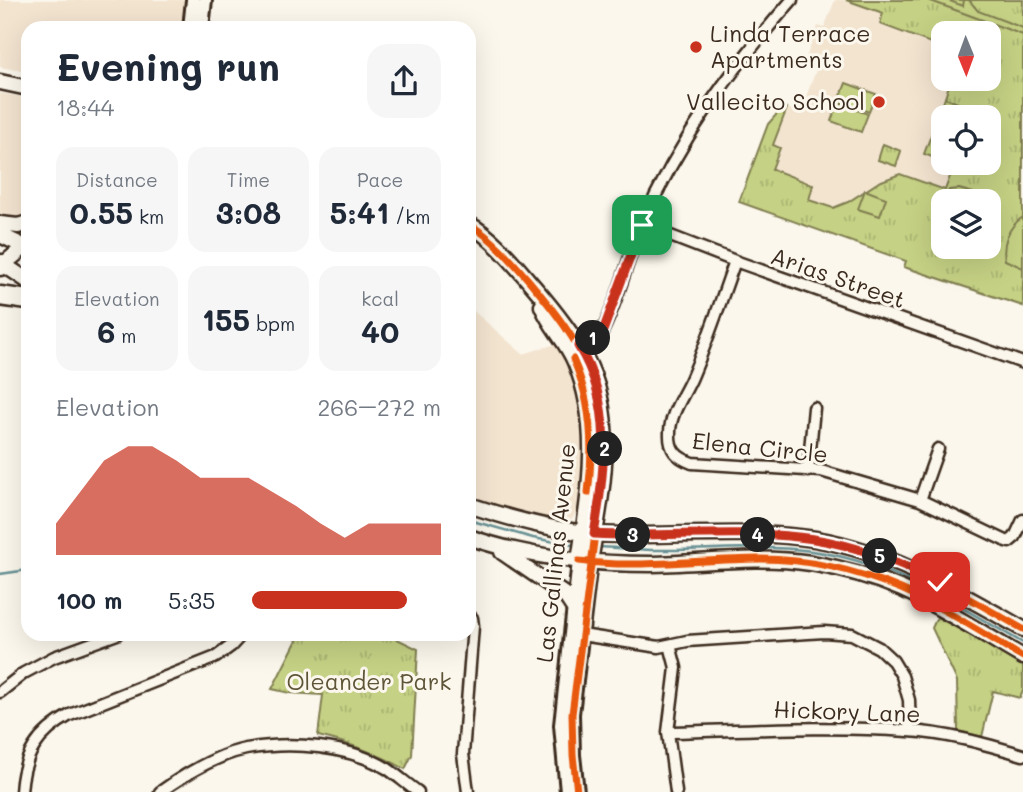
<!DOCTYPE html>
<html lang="en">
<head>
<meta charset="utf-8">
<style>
  :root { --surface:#fff; --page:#f6f6f7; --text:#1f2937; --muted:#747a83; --accent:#c8321e }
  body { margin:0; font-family:Mali,sans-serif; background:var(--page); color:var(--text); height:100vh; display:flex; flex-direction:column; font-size:26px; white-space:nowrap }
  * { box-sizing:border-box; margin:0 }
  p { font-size:23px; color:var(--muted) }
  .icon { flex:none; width:38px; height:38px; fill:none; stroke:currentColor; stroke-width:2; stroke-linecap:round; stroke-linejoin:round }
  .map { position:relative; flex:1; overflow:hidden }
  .details { position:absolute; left:21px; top:21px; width:455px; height:620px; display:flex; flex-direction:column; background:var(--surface); border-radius:21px; box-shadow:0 7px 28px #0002 }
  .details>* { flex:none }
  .needle { width:46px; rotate:179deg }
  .tools { position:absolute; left:931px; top:21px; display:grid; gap:14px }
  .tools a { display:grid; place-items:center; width:70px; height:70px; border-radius:14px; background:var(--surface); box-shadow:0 7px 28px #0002; font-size:35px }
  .pin { position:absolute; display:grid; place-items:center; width:60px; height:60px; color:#fff; margin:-30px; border-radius:14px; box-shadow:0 4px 10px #0006 }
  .km { position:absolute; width:35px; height:35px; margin:-18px; border-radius:50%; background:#222; color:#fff; font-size:19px; line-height:35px; text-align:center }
  .round { display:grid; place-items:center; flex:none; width:74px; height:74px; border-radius:21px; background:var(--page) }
  .head { display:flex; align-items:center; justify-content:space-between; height:119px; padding:0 35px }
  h1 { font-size:38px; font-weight:700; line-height:52px }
  .metrics { display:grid; grid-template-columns:repeat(3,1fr); gap:10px; height:119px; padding:7px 35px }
  .metrics div { display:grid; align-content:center; border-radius:18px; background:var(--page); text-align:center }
  .metrics b { font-size:30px; font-weight:700 }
  .metrics small { font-size:19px; font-weight:400 }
  .metrics p { font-size:19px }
  .chart { height:196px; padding:14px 35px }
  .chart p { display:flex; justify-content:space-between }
  .chart svg { width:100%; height:126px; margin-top:7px; fill:var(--accent); opacity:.7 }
  ul { padding:0 35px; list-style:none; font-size:23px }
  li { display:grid; grid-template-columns:112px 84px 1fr; align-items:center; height:52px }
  li i { height:18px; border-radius:9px; background:var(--accent) }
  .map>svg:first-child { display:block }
  .built { fill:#f3e4d0 }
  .grass { fill:url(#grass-tufts); stroke:#807e51; stroke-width:2; fill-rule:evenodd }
  .pitch { fill:#c5d184; stroke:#807e51; stroke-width:2 }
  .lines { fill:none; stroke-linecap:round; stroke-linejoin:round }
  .stream { stroke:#689195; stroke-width:2.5 }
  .minor-casing { stroke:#3b2a1e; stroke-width:15 }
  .tertiary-casing { stroke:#3b2a1e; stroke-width:18 }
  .secondary-casing { stroke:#3b2a1e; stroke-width:19 }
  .motorway-casing { stroke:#3b2a1e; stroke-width:23 }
  .minor { stroke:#fbf7ec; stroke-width:10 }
  .tertiary { stroke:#fbf7ec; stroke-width:12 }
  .secondary { stroke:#fbf7ec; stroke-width:14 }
  .motorway { stroke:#fbf7ec; stroke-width:18 }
  .cycleway-casing { stroke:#fbf7ec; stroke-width:11 }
  .cycleway { stroke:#e8590c; stroke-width:7 }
  .route-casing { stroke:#fff; stroke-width:14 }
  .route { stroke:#c8321e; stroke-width:9 }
  .poi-dot { fill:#c8321e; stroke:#fbf7ec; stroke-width:2.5 }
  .labels { text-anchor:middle; stroke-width:6; stroke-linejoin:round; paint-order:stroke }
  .poi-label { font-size:23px; fill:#3b2a1e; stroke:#fbf7ec; text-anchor:start }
  .street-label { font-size:23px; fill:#3b2a1e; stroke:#fbf7ec }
  .park-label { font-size:23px; fill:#5e5438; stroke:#fbf7ec }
</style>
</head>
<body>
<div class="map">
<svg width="1023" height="792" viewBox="0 0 1023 792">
  <defs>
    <pattern id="grass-tufts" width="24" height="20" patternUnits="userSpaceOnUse" patternTransform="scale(1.75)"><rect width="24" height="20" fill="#c5d184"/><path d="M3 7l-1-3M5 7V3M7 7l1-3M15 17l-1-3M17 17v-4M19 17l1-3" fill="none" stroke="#aab472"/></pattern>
  </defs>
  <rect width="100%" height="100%" fill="#fbf7ec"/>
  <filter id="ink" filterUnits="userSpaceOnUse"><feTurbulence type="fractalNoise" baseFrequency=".0143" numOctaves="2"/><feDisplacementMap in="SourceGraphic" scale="14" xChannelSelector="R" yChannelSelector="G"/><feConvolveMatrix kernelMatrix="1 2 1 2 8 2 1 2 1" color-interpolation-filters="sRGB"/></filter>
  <g filter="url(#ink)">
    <path class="built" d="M0 0H188L184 28H28V72L0 67Z
      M835 0H846L883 13 880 24 939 46 935 59 943 62V79H951L945 98 975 110 943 117V163H955L945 190 861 192 848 202 834 208 809 200 813 185 772 169 780 148 773 145 787 108 800 112 817 68 804 63 818 26 824 28Z
      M0 93 28 98V216L13 221 0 216Z
      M469 307 523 354 556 344 569 362 581 392 587 444 578 509 573 518 564 523 521 514 469 497Z"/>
    <path class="grass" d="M846 0H1023V306L904 267 906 261 739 202 768 124 783 107 787 108 773 145 780 148 772 169 813 185 809 200 833 208 848 202 879 182 900 174 945 190 955 163H989V117H972L974 110 945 98 951 79H989V33H943V62L935 59 939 46 880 24 883 13ZM943 201H989V247H943Z
      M883 144 901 151 896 166 878 160Z
      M937 617 1023 664V691L1020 698 993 691 982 737 958 731 957 681 932 628Z
      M300 634H387L418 649 412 755 405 769C377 753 349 743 318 736L323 695 290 693 272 689Z"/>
    <path class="pitch" d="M928 0H947L963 6 964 0H969L978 11 1023 28V35Z
      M846 83 876 94 869 112 839 101Z
      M945 98 975 110 972 117H943V161L924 154Z
      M838 103 868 114 861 132 831 121Z
      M959 189 973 193 982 201H946L949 190Z
      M865 190 886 198 880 216 858 209Z
      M1023 217V268L1005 260C1002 243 1008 227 1023 217Z"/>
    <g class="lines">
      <path class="stream" d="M469 520 533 538 573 545
        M599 547C619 548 639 550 658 550 717 551 776 542 834 555 903 570 963 608 1023 643
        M0 574 28 570"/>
      <defs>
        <path id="minor" d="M642 225 735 261 1023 363
          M735 261C721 300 708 340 692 377 685 394 670 413 670 432 669 450 676 457 692 463L821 471 920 500 1006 541 1009 542 1015 537 1023 520
          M575 347 595 338 603 330C619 297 627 260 642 225 678 141 732 68 792 0
          M808 471 814 408
          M920 500 938 449
          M575 634 659 647 687 641 824 632 852 634 879 648 893 661 902 676 909 700 910 731
          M670 645 676 668 668 732 676 792
          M0 692 24 673 54 657 117 634
          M668 732C748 730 828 725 908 731 947 733 986 744 1023 755
          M21 792C23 755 38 733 70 715L216 657 231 646 242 634
          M160 792C184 775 216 755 246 749 291 741 348 745 388 769 398 776 408 785 418 792
          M468 792 463 754 473 626 472 618 469 616"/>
        <path id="tertiary" d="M190 28 193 0
          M202 28 205 0
          M567 792 561 725 579 561
          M577 792 573 755 572 714 590 562"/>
        <path id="secondary" d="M0 82 28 88
          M0 224 18 226 28 223
          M469 224C496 240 514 264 534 287 553 309 571 331 585 357 619 419 601 496 590 562
          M0 235 28 248
          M0 262 28 281
          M4 264 28 244
          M542 306C550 326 567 342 575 362 602 427 589 494 579 561
          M469 505C511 519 554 531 598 534 670 538 743 528 815 539 892 552 956 591 1023 629
          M469 537C528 558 589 564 652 564 705 563 758 555 811 563 841 568 874 577 902 589 944 608 983 634 1023 657
          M502 552 565 595 573 607"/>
        <path id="motorway" d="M0 266 4 264
          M0 296 28 300"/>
      </defs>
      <use href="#minor" class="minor-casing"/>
      <use href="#tertiary" class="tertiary-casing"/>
      <use href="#secondary" class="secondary-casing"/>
      <use href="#motorway" class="motorway-casing"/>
      <use href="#minor" class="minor"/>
      <use href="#tertiary" class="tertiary"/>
      <use href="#secondary" class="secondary"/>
      <use href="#motorway" class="motorway"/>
      <defs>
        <path id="cycleway" d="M469 224C494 239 512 261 531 283 582 344 610 389 603 471L572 714 573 755 577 792
          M573 359C592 402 594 447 588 493
          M595 534C667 538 741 529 813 539 891 551 956 591 1023 629
          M579 561C639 569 700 559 761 559 808 559 858 571 901 589 943 607 983 634 1023 657"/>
      </defs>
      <use href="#cycleway" class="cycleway-casing"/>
      <use href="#cycleway" class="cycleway"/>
    </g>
  </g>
  <g class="lines" filter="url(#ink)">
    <defs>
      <path id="route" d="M642 225 603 331 595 338 578 346C614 403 605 471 594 534 667 538 741 528 814 539 858 546 900 562 940 582"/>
    </defs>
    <use href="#route" class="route-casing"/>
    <use href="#route" class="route"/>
  </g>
  <g class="poi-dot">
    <circle cx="696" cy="47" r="7"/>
    <circle cx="879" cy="102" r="7"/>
  </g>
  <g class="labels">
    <g class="poi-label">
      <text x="710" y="42">Linda Terrace<tspan x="710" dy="26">Apartments</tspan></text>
      <text x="865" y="110" text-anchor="end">Vallecito School</text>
    </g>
    <g class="street-label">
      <text transform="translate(838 278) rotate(19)" y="8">Arias Street</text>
      <text transform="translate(760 448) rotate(6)" y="8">Elena Circle</text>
      <text transform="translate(556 553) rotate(-84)" y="8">Las Gallinas Avenue</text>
      <text transform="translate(847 712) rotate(2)" y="8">Hickory Lane</text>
    </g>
    <g class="park-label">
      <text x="369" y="690">Oleander Park</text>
    </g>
  </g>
</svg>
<div class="tools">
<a><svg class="needle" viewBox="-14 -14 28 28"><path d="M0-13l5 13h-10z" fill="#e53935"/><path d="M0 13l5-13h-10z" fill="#747a83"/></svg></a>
<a><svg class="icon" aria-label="locate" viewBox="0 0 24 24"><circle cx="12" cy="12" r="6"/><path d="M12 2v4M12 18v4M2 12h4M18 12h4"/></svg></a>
<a><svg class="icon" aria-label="layers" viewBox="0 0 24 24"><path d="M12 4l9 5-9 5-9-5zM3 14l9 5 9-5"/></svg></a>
</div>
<div class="pin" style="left:642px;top:225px;background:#1e9e55"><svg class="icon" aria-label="arrive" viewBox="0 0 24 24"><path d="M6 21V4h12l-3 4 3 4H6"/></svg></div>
<div class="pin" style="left:940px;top:582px;background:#d93025"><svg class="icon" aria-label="check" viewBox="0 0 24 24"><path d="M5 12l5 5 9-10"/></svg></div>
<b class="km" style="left:593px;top:338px">1</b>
<b class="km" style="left:605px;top:449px">2</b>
<b class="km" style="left:633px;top:535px">3</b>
<b class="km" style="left:758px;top:535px">4</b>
<b class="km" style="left:880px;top:556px">5</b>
<section class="details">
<div class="head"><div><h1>Evening run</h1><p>18:44</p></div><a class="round"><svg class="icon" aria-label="share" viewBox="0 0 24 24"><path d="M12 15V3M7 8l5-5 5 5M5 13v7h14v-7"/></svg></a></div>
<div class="metrics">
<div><p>Distance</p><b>0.55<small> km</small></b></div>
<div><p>Time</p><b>3:08</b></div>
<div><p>Pace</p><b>5:41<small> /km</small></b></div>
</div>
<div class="metrics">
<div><p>Elevation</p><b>6<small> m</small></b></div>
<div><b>155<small> bpm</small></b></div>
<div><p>kcal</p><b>40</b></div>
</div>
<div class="chart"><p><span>Elevation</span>266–272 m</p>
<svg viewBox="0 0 160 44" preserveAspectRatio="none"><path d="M0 44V33L10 22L20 11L30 6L40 6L50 11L60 17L70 17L80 17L90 22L100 27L110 33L120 38L130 33L140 33L150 33L160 33V44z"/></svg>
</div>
<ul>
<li><b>100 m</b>5:35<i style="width:82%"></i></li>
</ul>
</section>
</div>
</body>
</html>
